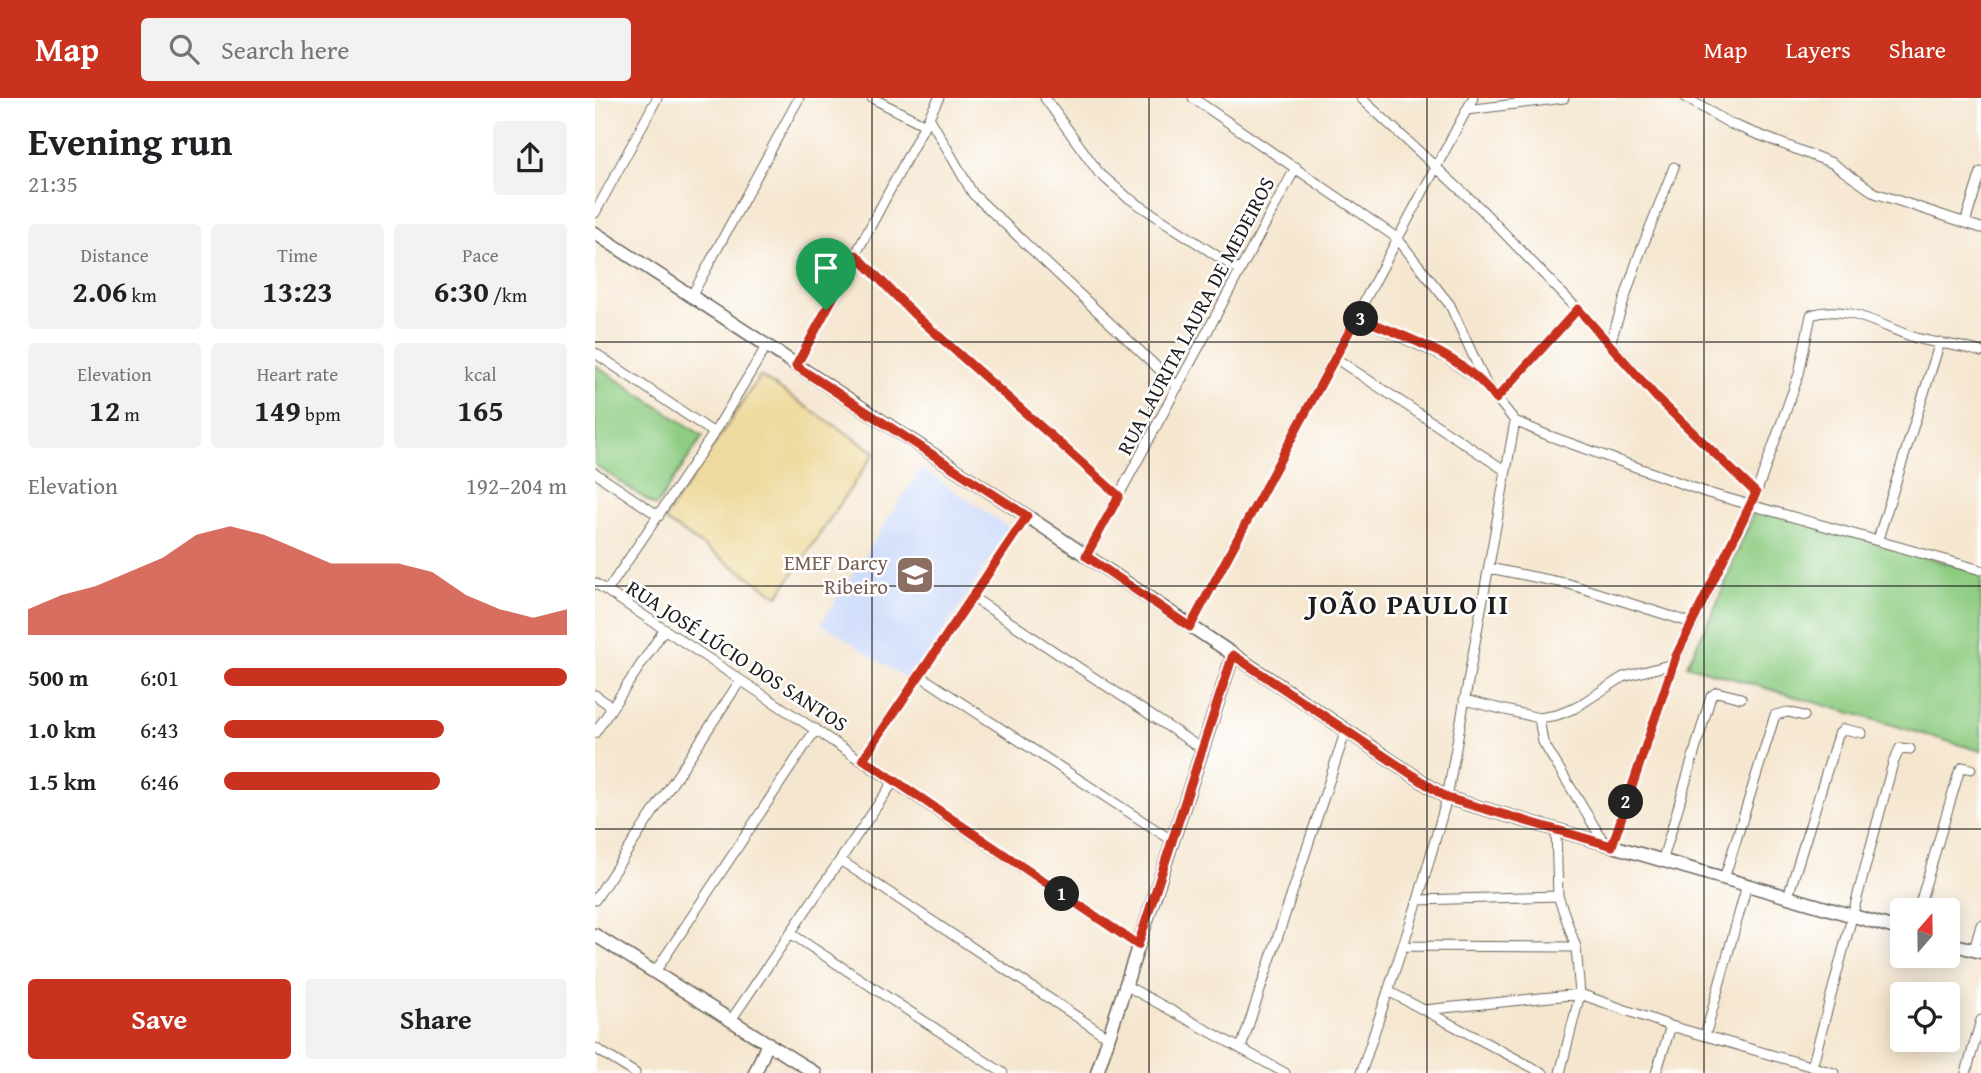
<!DOCTYPE html>
<html lang="en">
<head>
<meta charset="utf-8">
<style>
  :root { --surface:#fff; --page:#f2f2f2; --text:#202124; --muted:#757577; --accent:#c8321e }
  body { margin:0; font-family:"Gentium Book Plus",serif; background:var(--page); color:var(--text); height:100vh; display:flex; flex-direction:column; font-size:26px; white-space:nowrap }
  * { box-sizing:border-box; margin:0 }
  p { font-size:23px; color:var(--muted) }
  .icon { flex:none; width:38px; height:38px; fill:none; stroke:currentColor; stroke-width:2; stroke-linecap:round; stroke-linejoin:round }
  .map { position:relative; flex:1; overflow:hidden }
  .side { display:flex; flex-direction:column; background:var(--surface); width:595px }
  .side>* { flex:none }
  .needle { width:46px; rotate:20deg }
  .buttons { position:absolute; left:1295px; top:800px; display:grid; gap:14px }
  .buttons a { display:grid; place-items:center; width:70px; height:70px; border-radius:7px; background:var(--surface); box-shadow:0 4px 18px #0003; font-size:35px }
  .pin { position:absolute; display:grid; place-items:center; width:60px; height:60px; color:#fff; margin:-72px -30px; border-radius:50% 50% 50% 0; rotate:-45deg; box-shadow:0 0 7px #0007 }
  .pin .icon { rotate:45deg }
  .km { position:absolute; width:35px; height:35px; margin:-18px; border-radius:50%; background:#222; color:#fff; font-size:19px; line-height:35px; text-align:center }
  .round { display:grid; place-items:center; flex:none; width:74px; height:74px; border-radius:7px; background:var(--page) }
  .head { display:flex; align-items:center; justify-content:space-between; height:119px; padding:0 28px }
  h1 { font-size:38px; font-weight:700; line-height:52px }
  .metrics { display:grid; grid-template-columns:repeat(3,1fr); gap:10px; height:119px; padding:7px 28px }
  .metrics div { display:grid; align-content:center; border-radius:7px; background:var(--page); text-align:center }
  .metrics b { font-size:30px; font-weight:700 }
  .metrics small { font-size:19px; font-weight:400 }
  .metrics p { font-size:19px }
  .chart { height:196px; padding:14px 28px }
  .chart p { display:flex; justify-content:space-between }
  .chart svg { width:100%; height:126px; margin-top:7px; fill:var(--accent); opacity:.7 }
  .action { display:flex; gap:14px; margin-top:auto; padding:14px 28px }
  .action a { flex:1; height:80px; border-radius:7px; background:var(--accent); color:#fff; font-size:28px; font-weight:700; line-height:80px; text-align:center }
  .action a+a { background:var(--page); color:var(--text) }
  ul { padding:0 28px; list-style:none; font-size:23px }
  li { display:grid; grid-template-columns:112px 84px 1fr; align-items:center; height:52px }
  li i { height:18px; border-radius:9px; background:var(--accent) }
  header { display:flex; align-items:center; gap:42px; box-sizing:border-box; height:98px; padding:0 35px; background:var(--accent); color:#fff }
  header strong { font-size:33px }
  nav { display:flex; gap:38px; margin-inline-start:auto; font-size:24px }
  .search { width:490px; height:63px; background:var(--page); display:flex; align-items:center; gap:18px; box-sizing:border-box; padding:0 24px; border-radius:7px; color:var(--muted); font-size:26px }
  main { display:flex; flex:1; min-height:0 }
  .map>svg:first-child { display:block }
  .built { fill:#cedbfa }
  .green { fill:#8ecc82; stroke:#55744f; stroke-width:2 }
  .sand { fill:#eeda9e; stroke:#857b5d; stroke-width:2 }
  .lines { fill:none; stroke-linecap:round; stroke-linejoin:round }
  .minor-casing { stroke:#68635b; stroke-width:11 }
  .tertiary-casing { stroke:#68635b; stroke-width:15 }
  .secondary-casing { stroke:#68635b; stroke-width:15 }
  .minor { stroke:#fff; stroke-width:9 }
  .tertiary { stroke:#fff; stroke-width:12 }
  .secondary { stroke:#fff; stroke-width:12 }
  .route-casing { stroke:#fff; stroke-width:14 }
  .route { stroke:#c8321e; stroke-width:9 }
  .grid { fill:none; stroke:#1c1c1c; stroke-width:2; stroke-opacity:0.55 }
  .labels { text-anchor:middle; stroke-width:5; stroke-linejoin:round; paint-order:stroke }
  .street-label { font-size:21px; fill:#1c1c1c; stroke:#fff }
  .education-label { font-size:21px; fill:#785e54; stroke:#fff; text-anchor:end }
  .district-label { font-size:28px; font-weight:bold; letter-spacing:2px; fill:#1c1c1c; stroke:#fff }
</style>
</head>
<body>
<header>
<strong>Map</strong>
<div class="search"><svg class="icon" aria-label="search" viewBox="0 0 24 24"><circle cx="10" cy="10" r="6"/><path d="M15 15l6 6"/></svg>Search here</div>
<nav><a>Map</a><a>Layers</a><a>Share</a></nav>
</header>
<main>
<section class="side">
<div class="head"><div><h1>Evening run</h1><p>21:35</p></div><a class="round"><svg class="icon" aria-label="share" viewBox="0 0 24 24"><path d="M12 15V3M7 8l5-5 5 5M5 13v7h14v-7"/></svg></a></div>
<div class="metrics">
<div><p>Distance</p><b>2.06<small> km</small></b></div>
<div><p>Time</p><b>13:23</b></div>
<div><p>Pace</p><b>6:30<small> /km</small></b></div>
</div>
<div class="metrics">
<div><p>Elevation</p><b>12<small> m</small></b></div>
<div><p>Heart rate</p><b>149<small> bpm</small></b></div>
<div><p>kcal</p><b>165</b></div>
</div>
<div class="chart"><p><span>Elevation</span>192–204 m</p>
<svg viewBox="0 0 160 44" preserveAspectRatio="none"><path d="M0 44V35L10 30L20 27L30 22L40 17L50 9L60 6L70 9L80 14L90 19L100 19L110 19L120 22L130 30L140 35L150 38L160 35V44z"/></svg>
</div>
<ul>
<li><b>500 m</b>6:01<i style="width:100%"></i></li>
<li><b>1.0 km</b>6:43<i style="width:64%"></i></li>
<li><b>1.5 km</b>6:46<i style="width:63%"></i></li>
</ul>
<div class="action"><a>Save</a><a>Share</a></div>
</section>
<div class="map">
<svg width="1386" height="975" viewBox="0 0 1386 975">
  <rect width="100%" height="100%" fill="#fff"/>
  <filter id="ink" filterUnits="userSpaceOnUse"><feTurbulence type="fractalNoise" baseFrequency=".0143" numOctaves="2"/><feDisplacementMap in="SourceGraphic" scale="14" xChannelSelector="R" yChannelSelector="G"/><feConvolveMatrix kernelMatrix="1 2 1 2 8 2 1 2 1" color-interpolation-filters="sRGB"/></filter>
  <filter id="wash" filterUnits="userSpaceOnUse"><feTurbulence type="fractalNoise" baseFrequency=".00686" numOctaves="4" result="noise"/><feDisplacementMap in="SourceGraphic" scale="28" xChannelSelector="R" yChannelSelector="G"/><feGaussianBlur stdDeviation="1.57" result="paint"/><feColorMatrix in="noise" values="0 0 0 0 0 0 0 0 0 0 0 0 0 0 0 0 0 1.4 0 .05"/><feComposite in="paint" operator="in"/></filter>
  <g filter="url(#wash)">
    <rect width="100%" height="100%" fill="#f5e6cf"/>
    <path class="built" d="M326 370 415 430 316 584 226 525Z"/>
    <path class="green" d="M0 267 108 338 61 408 0 367Z
      M1161 409 1386 475V653L1092 567 1119 512Z"/>
    <path class="sand" d="M165 278 280 354 183 498 69 422Z"/>
  </g>
  <g filter="url(#ink)">
    <g class="lines">
      <defs>
        <path id="minor" d="M277 0 330 27
          M450 0 504 75 532 99 645 173
          M598 0 802 140 855 207 891 286
          M766 0 885 110 1015 245 1062 300 1161 395
          M1091 0 1136 26 1237 65 1280 95 1386 130
          M872 12 969 0
          M334 19 378 96 583 289
          M0 115 62 0
          M1370 125 1386 74
          M261 157 320 217 524 398
          M96 199 204 0
          M762 219 852 260 892 288 920 323 952 337 1113 395 1386 472
          M1015 245 1043 160 1079 69
          M0 255 119 335
          M740 260 911 373
          M201 268 344 0
          M901 301 983 211
          M0 375 64 418
          M1283 441 1345 244
          M491 458 701 69
          M894 470 974 486 1097 525
          M0 485 543 847
          M12 493 119 335 171 249
          M377 499 607 651
          M595 529 878 0
          M324 577 578 743
          M0 597 17 609
          M869 602 944 620 962 617 980 610 1028 579 1078 566
          M944 620 948 644 1010 746
          M0 635 69 532
          M268 661 432 418
          M961 732 963 798 981 849 985 896 965 975
          M1017 748 1078 566 1157 407 1204 276 1216 217C1253 205 1287 229 1321 240 1343 246 1365 247 1386 254
          M245 762 514 940
          M1067 764 1116 598 1122 594 1146 600
          M1129 781 1180 617 1193 614 1209 618
          M1193 798 1243 637 1249 631 1267 635
          M0 802 145 583
          M823 802 963 798
          M1323 812 1364 674 1368 669 1376 671
          M195 835 408 975
          M808 848 981 849
          M1379 852 1386 827
          M60 874 221 631
          M530 887 690 975
          M793 893 948 975
          M829 912 985 896 1076 928 1239 975
          M136 922 299 683
          M1110 938 1152 787
          M0 950 40 975
          M646 950 751 632
          M1217 969 1298 665 1305 650 1315 651
          M766 975 823 802 852 700 920 323
          M1061 975 1076 928
          M1371 975 1386 922"/>
        <path id="tertiary" d="M0 837 220 975
          M160 975 173 945
          M502 975 638 557"/>
        <path id="secondary" d="M0 135 432 418 852 700 1307 832
          M1353 845 1386 854"/>
      </defs>
      <use href="#minor" class="minor-casing"/>
      <use href="#tertiary" class="tertiary-casing"/>
      <use href="#secondary" class="secondary-casing"/>
      <use href="#minor" class="minor"/>
      <use href="#tertiary" class="tertiary"/>
      <use href="#secondary" class="secondary"/>
    </g>
  </g>
  <g class="lines" filter="url(#ink)">
    <defs>
      <path id="route" d="M261 157 320 217 524 398 491 458 595 529 762 219C808 238 871 258 901 301L983 211 1062 300 1161 395 1081 558 1017 748 852 700 638 557 543 847 268 661 432 418 201 268Z"/>
    </defs>
    <use href="#route" class="route-casing"/>
    <use href="#route" class="route"/>
  </g>
  <path class="grid" d="M277 0V975M554 0V975M832 0V975M1109 0V975M0 244H1386M0 488H1386M0 731H1386"/>
  <defs>
    <symbol id="school-square" viewBox="-11 -11 22 22"><rect x="-9" y="-9" width="18" height="18" rx="4" fill="#8d6e63" stroke="#fff"/><path d="M0-5L7-2L0 1L-7-2ZM-4 1L0 2.5L4 1V4Q0 6-4 4Z" fill="#fff"/></symbol>
  </defs>
  <g fill-rule="evenodd">
    <use href="#school-square" x="298" y="455" width="44" height="44"/>
  </g>
  <g class="labels">
    <g class="street-label">
      <text transform="translate(601 218) rotate(-62)" y="7">RUA LAURITA LAURA DE MEDEIROS</text>
      <text transform="translate(142 558) rotate(33)" y="7">RUA JOSÉ LÚCIO DOS SANTOS</text>
    </g>
    <g class="education-label">
      <text x="293" y="472">EMEF Darcy<tspan x="293" dy="24">Ribeiro</tspan></text>
    </g>
    <g class="district-label">
      <text x="814" y="516">JOÃO PAULO II</text>
    </g>
  </g>
</svg>
<div class="buttons">
<a><svg class="needle" viewBox="-14 -14 28 28"><path d="M0-13l5 13h-10z" fill="#e53935"/><path d="M0 13l5-13h-10z" fill="#757577"/></svg></a>
<a><svg class="icon" aria-label="locate" viewBox="0 0 24 24"><circle cx="12" cy="12" r="6"/><path d="M12 2v4M12 18v4M2 12h4M18 12h4"/></svg></a>
</div>
<div class="pin" style="left:231px;top:212px;background:#1e9e55"><svg class="icon" aria-label="arrive" viewBox="0 0 24 24"><path d="M6 21V4h12l-3 4 3 4H6"/></svg></div>
<b class="km" style="left:467px;top:796px">1</b>
<b class="km" style="left:1031px;top:704px">2</b>
<b class="km" style="left:766px;top:221px">3</b>
</div>
</main>
</body>
</html>
